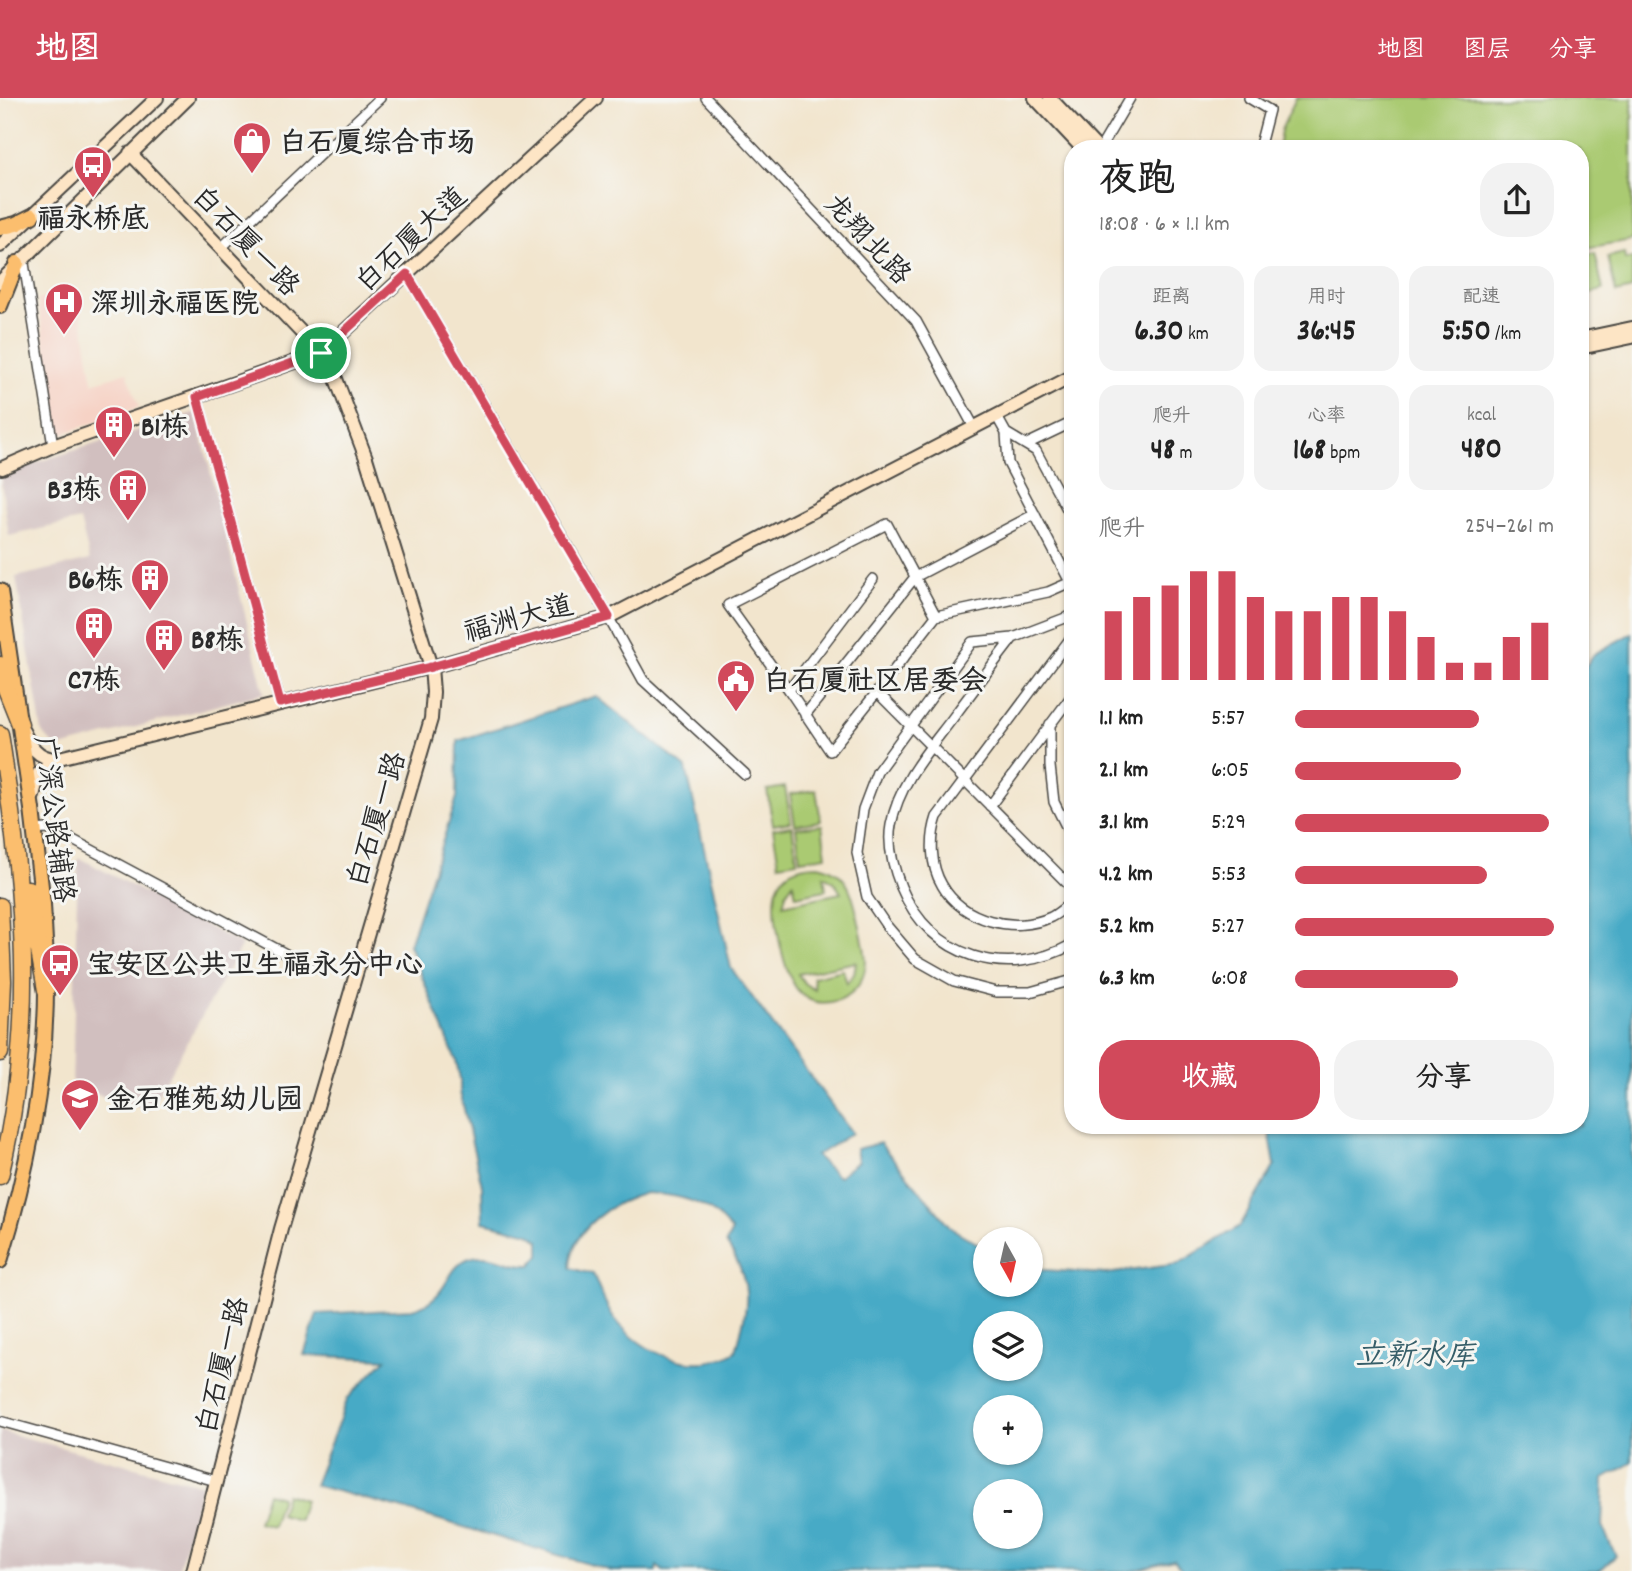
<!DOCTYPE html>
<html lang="zh">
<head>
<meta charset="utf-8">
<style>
  :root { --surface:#fff; --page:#f2f2f2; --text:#222; --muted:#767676; --accent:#d1495b }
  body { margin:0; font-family:Dekko,"LXGW WenKai TC",sans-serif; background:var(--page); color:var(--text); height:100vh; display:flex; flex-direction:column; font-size:26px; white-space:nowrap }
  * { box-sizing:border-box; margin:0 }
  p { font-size:23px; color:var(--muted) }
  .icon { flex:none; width:38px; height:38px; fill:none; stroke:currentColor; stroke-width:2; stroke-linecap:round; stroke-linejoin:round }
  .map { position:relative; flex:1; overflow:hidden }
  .side { position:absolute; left:1064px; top:42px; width:525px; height:994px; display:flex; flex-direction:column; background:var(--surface); border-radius:28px; box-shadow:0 2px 5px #0004 }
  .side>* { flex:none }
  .needle { width:46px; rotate:172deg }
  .buttons { position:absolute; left:973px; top:1129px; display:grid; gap:14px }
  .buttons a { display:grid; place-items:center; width:70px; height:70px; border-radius:50%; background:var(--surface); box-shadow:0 2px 5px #0004; font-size:35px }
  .pin { position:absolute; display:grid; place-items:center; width:60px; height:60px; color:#fff; margin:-30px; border:4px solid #fff; border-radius:50%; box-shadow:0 2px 7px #0007 }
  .round { display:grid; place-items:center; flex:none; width:74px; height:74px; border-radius:28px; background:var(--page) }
  .head { display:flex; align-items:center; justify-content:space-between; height:119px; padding:0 35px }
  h1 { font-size:38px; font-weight:700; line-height:52px }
  .stats { display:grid; grid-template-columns:repeat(3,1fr); gap:10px; height:119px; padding:7px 35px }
  .stats div { display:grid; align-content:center; border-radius:18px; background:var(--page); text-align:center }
  .stats b { font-size:30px; font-weight:700 }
  .stats small { font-size:19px; font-weight:400 }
  .stats p { font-size:19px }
  .chart { height:196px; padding:14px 35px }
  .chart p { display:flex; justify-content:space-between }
  .chart svg { width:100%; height:126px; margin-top:7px; stroke:var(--accent); stroke-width:6 }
  .cta { display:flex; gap:14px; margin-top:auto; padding:14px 35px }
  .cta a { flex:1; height:80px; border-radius:28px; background:var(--accent); color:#fff; font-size:28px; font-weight:700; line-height:80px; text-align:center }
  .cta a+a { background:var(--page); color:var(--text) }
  ul { padding:0 35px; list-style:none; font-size:23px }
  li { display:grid; grid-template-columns:112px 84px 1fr; align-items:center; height:52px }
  li i { height:18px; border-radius:9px; background:var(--accent) }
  header { display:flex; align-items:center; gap:42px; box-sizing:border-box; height:98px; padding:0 35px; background:var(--accent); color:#fff }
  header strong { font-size:33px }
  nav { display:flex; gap:38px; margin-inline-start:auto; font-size:24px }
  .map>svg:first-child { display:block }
  .built { fill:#f6d2c5 }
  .industrial { fill:#d1bfbf }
  .green { fill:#aaca72; stroke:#6a7a4e; stroke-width:2; fill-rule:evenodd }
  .water { fill:#47aac6; stroke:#396a78; stroke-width:2; fill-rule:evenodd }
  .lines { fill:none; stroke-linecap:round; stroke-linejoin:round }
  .street-casing { stroke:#494743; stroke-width:12 }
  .secondary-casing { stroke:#494743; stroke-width:16 }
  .primary-casing { stroke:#494743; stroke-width:18 }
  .highway-casing { stroke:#494743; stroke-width:19 }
  .street { stroke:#fff; stroke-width:9 }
  .secondary { stroke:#fde5c5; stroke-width:12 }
  .primary { stroke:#fbbe6e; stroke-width:14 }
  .highway { stroke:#fbbe6e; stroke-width:16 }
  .route-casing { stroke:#fff; stroke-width:14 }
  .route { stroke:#d1495b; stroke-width:9 }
  .labels { text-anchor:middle; stroke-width:6; stroke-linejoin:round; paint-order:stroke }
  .poi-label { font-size:28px; font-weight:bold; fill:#2b2b2b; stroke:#f6f6f2; text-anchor:start }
  .street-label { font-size:28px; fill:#2b2b2b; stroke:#f6f6f2 }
  .water-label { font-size:30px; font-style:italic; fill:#365e69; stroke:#f6f6f2 }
</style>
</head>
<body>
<header>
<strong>地图</strong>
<nav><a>地图</a><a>图层</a><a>分享</a></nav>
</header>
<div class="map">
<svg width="1632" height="1473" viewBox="0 0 1632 1473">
  <rect width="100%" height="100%" fill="#f6f6f2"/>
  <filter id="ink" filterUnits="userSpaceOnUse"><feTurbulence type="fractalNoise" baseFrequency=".0143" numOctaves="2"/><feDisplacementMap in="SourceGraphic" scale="14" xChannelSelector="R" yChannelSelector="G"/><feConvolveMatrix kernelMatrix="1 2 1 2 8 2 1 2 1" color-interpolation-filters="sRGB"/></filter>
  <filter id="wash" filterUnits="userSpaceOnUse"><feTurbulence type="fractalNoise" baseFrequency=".00686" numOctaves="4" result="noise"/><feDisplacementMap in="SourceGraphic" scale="28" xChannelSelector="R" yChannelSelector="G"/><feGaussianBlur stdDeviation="1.57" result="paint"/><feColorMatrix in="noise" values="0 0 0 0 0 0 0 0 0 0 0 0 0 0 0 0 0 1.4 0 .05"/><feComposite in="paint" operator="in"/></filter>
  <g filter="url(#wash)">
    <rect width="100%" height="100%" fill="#f2e5cd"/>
    <path class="built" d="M78 196 93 285 127 274 139 309 59 337 38 202Z"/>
    <path class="industrial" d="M196 314 264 595 57 650 42 634 16 479 90 462 80 422 9 438 0 376Z
      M78 759 242 847 149 1012 72 989Z
      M0 1333 202 1387 178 1473H0Z"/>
    <path class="green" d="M1296 0H1632V142L1580 151V51H1278L1281 32Z
      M1595 155 1603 192 1581 197 1580 159Z
      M1624 155 1625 162 1632 160V191L1616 195 1608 159Z
      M785 689 791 724 773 727 767 692Z
      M816 692 821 723 795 727 790 696Z
      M822 727 826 758 800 762 796 730Z
      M792 728 797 763 779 766 773 731Z
      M818 767C849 773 853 797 859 825 862 838 865 850 866 863 865 880 857 894 841 901 796 918 786 873 779 841 772 805 768 767 818 767ZM824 778 834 784 841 795 783 807 786 795 793 785 796 798 826 792ZM856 864 854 876 847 885 843 872 813 879 815 892 805 886 798 876Z
      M267 1395 281 1399 272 1428 258 1424Z
      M286 1396 305 1402 299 1422 280 1417Z"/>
    <path class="water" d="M1632 535V1365L1604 1381 1602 1428 1616 1458 1599 1473H1183L1174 1462 1132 1473H663L657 1468 656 1473H612L403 1411 314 1387 348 1300 386 1261 304 1257 317 1216 412 1211C449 1202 444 1172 467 1161 491 1151 508 1169 531 1167L540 1157V1143L529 1135 483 1124 482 1088 460 994V981L456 962 409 847 457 699 458 643 596 598 686 670 731 870 852 1035 816 1058 838 1079 858 1063 856 1051 880 1045 951 1130 985 1150V1186H1031V1171L1106 1176 1178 1166 1240 1128 1275 1067 1268 1027H1580V576L1594 556ZM646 1095C667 1096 693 1100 711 1113 719 1118 725 1126 732 1133L726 1145C755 1186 748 1208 736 1253 695 1279 643 1256 615 1221 605 1208 600 1191 593 1176L570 1170C571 1130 611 1104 646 1095ZM985 1225H1031V1270H985ZM985 1309H1031V1354H985ZM985 1393H1031V1438H985Z"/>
  </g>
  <g filter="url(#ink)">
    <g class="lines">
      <defs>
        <path id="street" d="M706 0 916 223 974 329
          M1249 0 1269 12 1259 51
          M1100 51 1130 0
          M221 150 380 0
          M23 159 53 348
          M407 176 584 475 643 582 745 676
          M197 299 280 605
          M996 317 1006 335 1036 353 1073 422
          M1006 335 1008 365 1070 484
          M1027 346 1073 324
          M1062 402 1073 396
          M873 481 789 592 728 507 887 426 936 518 877 594 1073 791
          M1073 517 1013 540 972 544 877 674 863 711 857 755 867 799 886 827 915 861 954 883 996 894H1030L1073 882
          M936 518 1048 494 1073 483
          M1073 537 937 719C930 740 930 767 942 787 962 823 1015 836 1051 819 1059 815 1066 808 1073 803
          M1013 540C992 567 972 594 952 621 927 654 899 685 891 727 887 748 893 769 901 789 930 860 1007 883 1073 846
          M789 592 830 653 877 594
          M805 617 915 479 1035 416
          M1050 626V668L1054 704 1073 742
          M990 708 1073 596
          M35 732 46 731 60 735 312 870
          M0 1323 216 1383"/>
        <path id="secondary" d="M1035 0 1083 51
          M1050 0 1098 51
          M130 55 321 255 333 273 366 360 431 569 433 594 431 621 281 1131 193 1473
          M0 148 157 0
          M0 184 188 0
          M1580 241 1632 230
          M1580 250 1632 239
          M2 370 53 348 321 255 596 0
          M23 633C30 647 37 660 55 661
          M33 698 39 675 55 661 431 569 609 519 1073 278"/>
        <path id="primary" d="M0 130 16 126 32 118
          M0 208 17 165
          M0 493 32 711 43 806 46 862
          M0 1163C28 1072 47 977 46 882"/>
        <path id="highway" d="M0 567 4 586 20 626
          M0 636C24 791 37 924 0 1078
          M28 791 46 892
          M0 808 3 883 0 955"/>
      </defs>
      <use href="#street" class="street-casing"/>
      <use href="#secondary" class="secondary-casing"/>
      <use href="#primary" class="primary-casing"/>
      <use href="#highway" class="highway-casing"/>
      <use href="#street" class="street"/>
      <use href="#secondary" class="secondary"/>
      <use href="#primary" class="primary"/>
      <use href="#highway" class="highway"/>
    </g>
  </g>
  <g class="lines" filter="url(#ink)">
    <defs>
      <path id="route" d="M407 176 609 519 431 569 280 605 197 299 321 255Z"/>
    </defs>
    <use href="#route" class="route-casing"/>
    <use href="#route" class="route"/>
  </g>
  <defs>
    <symbol id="shop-pin" viewBox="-11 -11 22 30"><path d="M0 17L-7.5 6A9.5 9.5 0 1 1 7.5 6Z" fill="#d1495b" stroke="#f6f6f2"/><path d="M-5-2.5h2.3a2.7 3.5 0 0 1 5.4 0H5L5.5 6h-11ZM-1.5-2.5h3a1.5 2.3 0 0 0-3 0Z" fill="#fff"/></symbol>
    <symbol id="bus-pin" viewBox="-11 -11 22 30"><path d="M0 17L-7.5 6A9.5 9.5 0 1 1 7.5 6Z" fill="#d1495b" stroke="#f6f6f2"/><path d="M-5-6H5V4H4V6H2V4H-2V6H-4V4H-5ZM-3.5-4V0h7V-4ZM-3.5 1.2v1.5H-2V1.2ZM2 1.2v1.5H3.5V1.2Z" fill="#fff"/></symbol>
    <symbol id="hospital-pin" viewBox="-11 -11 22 30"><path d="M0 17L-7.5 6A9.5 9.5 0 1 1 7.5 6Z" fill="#d1495b" stroke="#f6f6f2"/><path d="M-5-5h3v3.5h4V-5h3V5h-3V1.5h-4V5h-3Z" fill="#fff"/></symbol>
    <symbol id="building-pin" viewBox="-11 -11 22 30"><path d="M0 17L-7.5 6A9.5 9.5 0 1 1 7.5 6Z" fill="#d1495b" stroke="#f6f6f2"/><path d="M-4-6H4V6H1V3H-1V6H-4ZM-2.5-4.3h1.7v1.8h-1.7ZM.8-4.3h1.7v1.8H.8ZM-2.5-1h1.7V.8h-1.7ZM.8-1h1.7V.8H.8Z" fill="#fff"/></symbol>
    <symbol id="civic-pin" viewBox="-11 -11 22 30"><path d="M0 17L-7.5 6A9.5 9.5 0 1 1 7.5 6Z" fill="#d1495b" stroke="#f6f6f2"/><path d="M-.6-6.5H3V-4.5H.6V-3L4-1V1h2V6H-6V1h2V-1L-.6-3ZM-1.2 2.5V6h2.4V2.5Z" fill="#fff"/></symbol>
    <symbol id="school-pin" viewBox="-11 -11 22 30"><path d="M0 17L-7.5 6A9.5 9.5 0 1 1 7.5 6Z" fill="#d1495b" stroke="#f6f6f2"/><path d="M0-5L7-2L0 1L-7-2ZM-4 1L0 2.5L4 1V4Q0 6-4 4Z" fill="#fff"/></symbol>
  </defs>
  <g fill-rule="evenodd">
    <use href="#shop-pin" x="230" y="21" width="44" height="60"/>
    <use href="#bus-pin" x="71" y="45" width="44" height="60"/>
    <use href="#hospital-pin" x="42" y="182" width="44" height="60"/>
    <use href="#building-pin" x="92" y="305" width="44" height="60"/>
    <use href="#building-pin" x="106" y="368" width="44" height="60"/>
    <use href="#building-pin" x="128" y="458" width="44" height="60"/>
    <use href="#building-pin" x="72" y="506" width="44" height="60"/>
    <use href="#building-pin" x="142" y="518" width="44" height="60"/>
    <use href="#civic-pin" x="714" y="559" width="44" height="60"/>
    <use href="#bus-pin" x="38" y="843" width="44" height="60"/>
    <use href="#school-pin" x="58" y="978" width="44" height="60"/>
  </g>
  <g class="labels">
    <g class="poi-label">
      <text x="279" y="53">白石厦综合市场</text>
      <text x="93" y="129" text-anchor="middle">福永桥底</text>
      <text x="91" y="214">深圳永福医院</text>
      <text x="141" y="337">B1栋</text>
      <text x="101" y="400" text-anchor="end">B3栋</text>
      <text x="123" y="490" text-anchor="end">B6栋</text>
      <text x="191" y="550">B8栋</text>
      <text x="94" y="590" text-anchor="middle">C7栋</text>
      <text x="763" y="591">白石厦社区居委会</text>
      <text x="87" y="875">宝安区公共卫生福永分中心</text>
      <text x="107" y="1010">金石雅苑幼儿园</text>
    </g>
    <g class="street-label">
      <text transform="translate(410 140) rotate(-43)" y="10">白石厦大道</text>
      <text transform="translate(869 140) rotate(47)" y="10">龙翔北路</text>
      <text transform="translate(247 142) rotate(46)" y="10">白石厦一路</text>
      <text transform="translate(518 519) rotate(-15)" y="10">福洲大道</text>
      <text transform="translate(56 721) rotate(83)" y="10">广深公路辅路</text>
      <text transform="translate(375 721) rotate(-73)" y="10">白石厦一路</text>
      <text transform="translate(221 1267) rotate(-76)" y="10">白石厦一路</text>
    </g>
    <g class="water-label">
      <text x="1415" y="1266">立新水库</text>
    </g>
  </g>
</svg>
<div class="buttons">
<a><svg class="needle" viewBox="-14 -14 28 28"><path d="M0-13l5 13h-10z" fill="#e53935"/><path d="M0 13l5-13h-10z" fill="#767676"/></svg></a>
<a><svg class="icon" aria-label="layers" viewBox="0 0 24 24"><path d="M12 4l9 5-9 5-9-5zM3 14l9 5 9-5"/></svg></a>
<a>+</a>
<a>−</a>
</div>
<div class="pin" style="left:321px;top:255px;background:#1e9e55"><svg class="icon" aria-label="arrive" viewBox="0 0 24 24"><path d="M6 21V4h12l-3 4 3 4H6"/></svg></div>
<section class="side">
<div class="head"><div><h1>夜跑</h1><p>18:08 · 6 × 1.1 km</p></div><a class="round"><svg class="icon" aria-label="share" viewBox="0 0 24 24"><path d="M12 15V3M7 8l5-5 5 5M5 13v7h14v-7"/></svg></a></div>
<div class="stats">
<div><p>距离</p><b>6.30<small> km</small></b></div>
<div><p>用时</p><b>36:45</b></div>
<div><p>配速</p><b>5:50<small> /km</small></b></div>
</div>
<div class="stats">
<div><p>爬升</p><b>48<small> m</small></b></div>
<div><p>心率</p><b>168<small> bpm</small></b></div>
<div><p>kcal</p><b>480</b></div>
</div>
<div class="chart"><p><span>爬升</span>254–261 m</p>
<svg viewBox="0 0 160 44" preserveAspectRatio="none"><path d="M5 44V20M15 44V15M25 44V11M35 44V6M45 44V6M55 44V15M65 44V20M75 44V20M85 44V15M95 44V15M105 44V20M115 44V29M125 44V38M135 44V38M145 44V29M155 44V24"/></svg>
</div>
<ul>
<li><b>1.1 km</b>5:57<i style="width:71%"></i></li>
<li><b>2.1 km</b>6:05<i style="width:64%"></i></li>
<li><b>3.1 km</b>5:29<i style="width:98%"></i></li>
<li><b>4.2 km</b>5:53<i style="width:74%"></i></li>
<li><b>5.2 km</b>5:27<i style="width:100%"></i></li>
<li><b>6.3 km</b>6:08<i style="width:63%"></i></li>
</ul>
<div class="cta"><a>收藏</a><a>分享</a></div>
</section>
</div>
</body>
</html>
